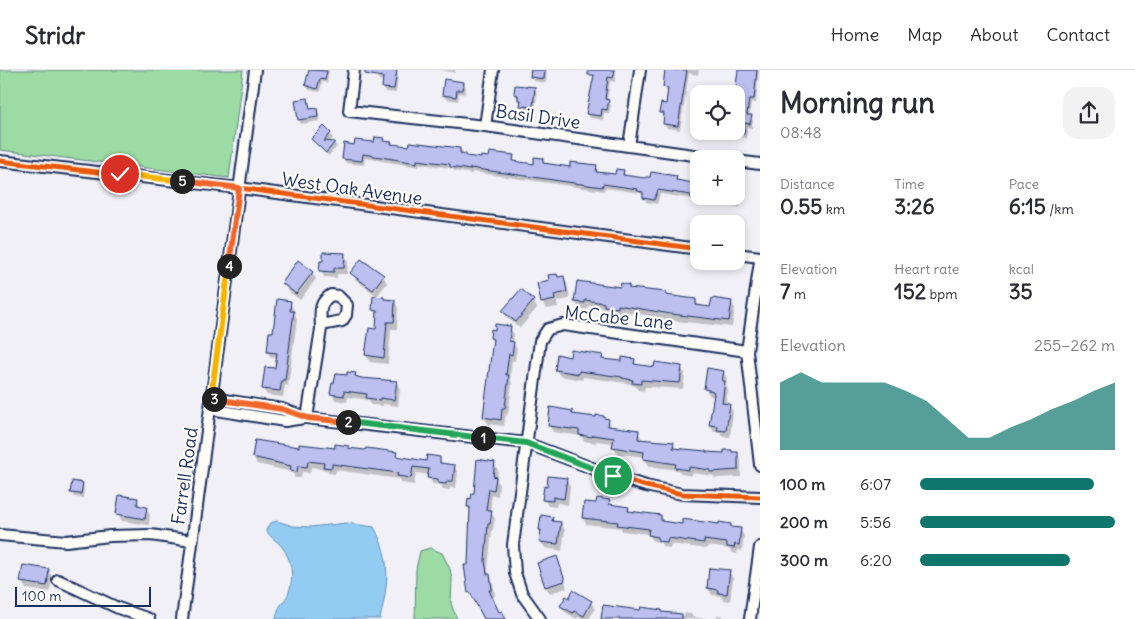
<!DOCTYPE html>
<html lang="en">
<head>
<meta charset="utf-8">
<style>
  :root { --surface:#fff; --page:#f2f2f3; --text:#2b2b33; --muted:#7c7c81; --line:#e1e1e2; --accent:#0f766e }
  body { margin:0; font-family:Delius,sans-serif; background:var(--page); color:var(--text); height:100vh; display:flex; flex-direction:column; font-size:19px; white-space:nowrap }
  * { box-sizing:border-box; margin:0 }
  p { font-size:16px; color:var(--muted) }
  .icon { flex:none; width:28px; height:28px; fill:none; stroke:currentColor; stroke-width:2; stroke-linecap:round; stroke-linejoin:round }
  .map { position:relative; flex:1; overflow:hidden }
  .side { display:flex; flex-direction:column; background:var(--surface); width:375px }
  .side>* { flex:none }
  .tools { position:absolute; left:690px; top:15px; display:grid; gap:10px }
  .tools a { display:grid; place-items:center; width:55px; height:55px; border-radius:10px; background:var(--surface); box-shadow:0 2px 8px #0003; font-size:25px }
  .scale { position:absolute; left:15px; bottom:12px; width:136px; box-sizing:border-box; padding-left:5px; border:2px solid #1b2f5e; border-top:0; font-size:14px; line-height:18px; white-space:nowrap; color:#1b2f5e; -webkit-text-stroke:4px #fdfcf7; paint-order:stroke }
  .pin { position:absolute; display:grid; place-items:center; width:42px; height:42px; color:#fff; margin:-21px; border:2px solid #fff; border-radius:50%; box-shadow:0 1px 5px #0007 }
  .km { position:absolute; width:25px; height:25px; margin:-12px; border-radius:50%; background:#222; color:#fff; font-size:14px; line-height:25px; text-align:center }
  .round { display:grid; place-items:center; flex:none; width:52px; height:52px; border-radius:15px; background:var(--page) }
  .headline { display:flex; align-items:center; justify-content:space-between; height:85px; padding:0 20px }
  h1 { font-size:28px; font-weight:800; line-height:38px }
  .stats { display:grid; grid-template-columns:repeat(3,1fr); gap:8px; height:85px; padding:5px 20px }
  .stats div { display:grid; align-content:center }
  .stats b { font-size:21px; font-weight:800 }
  .stats small { font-size:14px; font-weight:400 }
  .stats p { font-size:14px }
  .chart { height:140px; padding:10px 20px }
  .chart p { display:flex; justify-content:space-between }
  .chart svg { width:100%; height:90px; margin-top:5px; fill:var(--accent); opacity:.7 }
  ul { padding:0 20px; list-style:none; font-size:16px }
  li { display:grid; grid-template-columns:80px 60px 1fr; align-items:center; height:38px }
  li i { height:12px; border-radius:6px; background:var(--accent) }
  header { display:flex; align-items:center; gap:30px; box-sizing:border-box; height:70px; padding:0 25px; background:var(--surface); border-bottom:1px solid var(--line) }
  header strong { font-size:24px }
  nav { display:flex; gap:28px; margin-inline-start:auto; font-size:18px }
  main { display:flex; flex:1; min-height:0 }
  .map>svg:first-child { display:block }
  .green { fill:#9cdba3; stroke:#5c8580 }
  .water { fill:#93ccf2; stroke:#638db7 }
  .shadow { fill:#0003 }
  .building { fill:#bdbff1; stroke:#1b2f5e }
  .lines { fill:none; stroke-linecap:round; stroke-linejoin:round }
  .minor-casing { stroke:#1b2f5e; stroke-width:14 }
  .minor { stroke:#fdfcf7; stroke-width:10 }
  .cycleway-casing { stroke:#fdfcf7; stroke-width:8 }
  .cycleway { stroke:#e8590c; stroke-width:5 }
  .split-1-casing { stroke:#fff; stroke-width:10 }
  .split-2-casing { stroke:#fff; stroke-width:10 }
  .split-3-casing { stroke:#fff; stroke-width:10 }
  .split-4-casing { stroke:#fff; stroke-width:10 }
  .split-5-casing { stroke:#fff; stroke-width:10 }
  .split-6-casing { stroke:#fff; stroke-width:10 }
  .split-1 { stroke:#22a559; stroke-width:6 }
  .split-2 { stroke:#22a559; stroke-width:6 }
  .split-3 { stroke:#f0652b; stroke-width:6 }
  .split-4 { stroke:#f5b400; stroke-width:6 }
  .split-5 { stroke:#f0652b; stroke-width:6 }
  .split-6 { stroke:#f5b400; stroke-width:6 }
  .labels { text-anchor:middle; stroke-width:4.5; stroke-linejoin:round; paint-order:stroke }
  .street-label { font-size:18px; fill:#1b2f5e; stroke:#fdfcf7 }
</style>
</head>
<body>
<header>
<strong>Stridr</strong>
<nav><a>Home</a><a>Map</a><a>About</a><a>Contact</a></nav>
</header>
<main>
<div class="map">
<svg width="760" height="549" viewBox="0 0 760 549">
  <rect width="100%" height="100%" fill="#f0f0f6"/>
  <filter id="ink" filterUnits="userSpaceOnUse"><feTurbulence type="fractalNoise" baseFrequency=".02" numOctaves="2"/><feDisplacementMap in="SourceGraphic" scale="10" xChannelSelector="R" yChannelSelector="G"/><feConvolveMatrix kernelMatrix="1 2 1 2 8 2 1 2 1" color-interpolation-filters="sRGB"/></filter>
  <g filter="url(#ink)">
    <path class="green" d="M0 0H243L229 108 0 80Z
      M430 478 442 483 450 499 452 509 451 534 457 549H415L416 499 420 481Z"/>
    <path class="water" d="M277 451 293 456 310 457 347 453 374 457C392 491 388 513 380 549H276C277 535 285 533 289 522 294 507 292 489 282 477 277 470 271 469 266 460L270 453Z"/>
    <path class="shadow" d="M311 0H329L327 13 322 12 320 22 309 20 306 15Z
      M378 0H396L398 5 396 23 385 22 383 17 384 11 379 10 377 6Z
      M441 0H455V3Z
      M529 0H547L546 13 534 11Z
      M595 0H614L616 3 615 12 610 11 607 31 611 35 609 43H604L603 50 590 48 588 44Z
      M680 0H699L698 5 689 3 680 60 667 58 664 54 665 47 661 42 667 36 669 21H667L664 17Z
      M739 0H759L756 33 751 32 749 46 753 51 752 58 747 57 746 68 733 66 730 62 736 61 735 24Z
      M464 13 466 17 465 24 459 23 458 31 446 29 443 25Z
      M535 19 537 23 535 41 524 40 515 24Z
      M308 30 311 40 316 39 319 43 320 51 301 54 299 50Z
      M330 64 333 68 328 73 335 74 337 77 328 86 313 69Z
      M383 69 385 73 391 74 392 75 460 79 467 87 490 89 513 86 516 93 535 95 542 90 545 94 571 98 596 97 599 103 616 106 623 101 626 107 647 110 676 107 679 112 699 126H736V119H740L742 124 740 137 695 132 693 129 660 124 657 134 646 132 644 126 640 123 605 118 604 121 472 102V104L454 101 452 98 419 94V97L365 88 364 95 346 93 343 88 355 76 375 74Z
      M344 184 348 191 347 204H337V208L324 207 320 200Z
      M312 202 316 209 300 230 287 220 283 213Z
      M352 203 383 206 387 213 377 226 356 210Z
      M563 207 567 214 570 229 557 231 558 237 546 239 542 232 558 208Z
      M629 216 631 220 665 223 667 227 696 230 700 237 711 238 731 232 735 238 732 257 676 251 622 241 621 244 609 242 608 239 588 236V240L579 238 575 231Z
      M385 231H394L398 238 397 259H391L388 294 370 292 366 285 377 261 378 247 374 240Z
      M533 231 537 238 520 258 507 248 504 241Z
      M290 232 297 249 288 316 285 315 283 327 267 325 263 319 276 299 277 288H271L268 282 274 264Z
      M510 258 514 264 513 273 517 279 515 291H512L510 309 512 313 508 345 506 344 504 356 488 354 484 347 494 273 491 268Z
      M602 286 604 290 623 293 634 290 637 296 656 298 681 297 685 304 683 319 652 317H645L644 321 638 320 635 316 626 313 583 307 582 310 560 306 556 300 571 288Z
      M723 302 727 308 726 315 728 319 726 335 730 336 733 342 730 367 722 366 720 362H714L710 355 715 327 710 326 706 319Z
      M355 304 358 308 396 312 400 319 398 336 383 334V336L371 335 369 330 348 327 347 332 335 330 332 323 348 307Z
      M572 342 574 345 597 349 604 347 605 350H608L612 358 638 361 642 370 673 373 676 379 706 384H737L741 390V407L715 408 714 406 692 403V406L681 404 678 400 648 396 644 387 618 384 614 377V373L596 371V373L584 371 581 366 553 362 549 355Z
      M348 377 349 379 396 383 399 388 427 392 440 389 443 395 454 396 458 403 456 418 450 417V420L443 419 441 415 433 414 429 408V405L416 403 414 415 402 413 400 409 336 400 335 404 329 403 327 400 311 397 310 403 302 402 301 408H295L292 402 257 394 253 387 300 378 336 380Z
      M494 393 498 400 497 411 499 414 498 426 492 425 490 442 495 448 493 460H492L488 499 489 506 493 512 495 526 492 527 499 543 506 549H484L475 529H473L469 522 471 442 468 437Z
      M567 410 570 416 568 435 557 433 556 437 548 436 544 429 548 418Z
      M82 414 84 418 83 428 74 427 72 423Z
      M137 429 141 437 146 438 150 445 149 455 122 451 118 444Z
      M609 431 612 436 628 438 631 442 661 446 664 452 683 455H731L733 458 740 459 744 466 742 481 738 480 737 484 732 483 729 479 708 476 707 479 671 474 670 478 663 477 660 472 653 471 649 464 622 461 621 458 586 454 583 448 597 435Z
      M552 448 555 453H561L565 460 562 481 545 478 541 472 542 463 540 459Z
      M556 488 560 495 567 518 550 523 546 517Z
      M48 500 52 507 50 522 26 519 22 512Z
      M729 502 733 508 730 531 723 530 721 526 712 525 708 518Z
      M591 532 595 539 589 549H582L578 547 577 549 565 542 561 536Z
      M642 539 684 546 685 543 691 544 693 547 706 549H717V545L723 546 725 549H602L641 541Z"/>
    <path class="building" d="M309 0 327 1 325 10 320 9 317 19 305 15Z
      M365 0H397L394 19 382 18 383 7 365 4Z
      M531 0H545L544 9 530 7Z
      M588 0H615L613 8 608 7 605 29 609 30 607 40 602 39 601 46 586 44 594 5H588Z
      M665 0H687L678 56 663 54 664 43H659L661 33 666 34 668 18 663 17Z
      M738 0H757L754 29H749L747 45H752L750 54 745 53 744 64 736 63V24H735Z
      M444 9 464 12 463 20H457L456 27 442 25Z
      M515 15 535 17 533 37 520 36 521 30H518V25L514 24Z
      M308 28 310 39 317 38 318 47 298 50 295 30Z
      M324 56 331 63 324 71 335 72 326 83 311 69Z
      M375 67 384 68 383 71 392 72 391 74 409 76 410 72 460 78V83L466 84V86L481 88V86L489 87 490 82 514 85 513 91 534 94V87L543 88V93L550 94 570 97V92L597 95 596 102 615 104 616 99 624 100 623 105 645 108 646 107H650L651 102 677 106 676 110 699 114V129L691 128V125L658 120 654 130 643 128V122L637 121 638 119 603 114 602 117 470 98V100L450 97V94L417 90V93L363 84 362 91 342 89 344 73 354 75 355 70 374 72Z
      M323 182 345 183 344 198H334V202L319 201 320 191H323Z
      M361 189 384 205 373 220 350 203Z
      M298 190 313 202 296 224 282 213Z
      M557 204 558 207 564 206 567 222 554 225 555 230 541 233 537 213 549 210 548 205Z
      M577 211 620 217 621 213 629 215V218L666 222V225L696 229V235L710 237 712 228 732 231 729 251 671 244 618 235V238L604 236V233L585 230V233L574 232Z
      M521 219 534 230 516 252 502 241Z
      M373 226 384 227V229L395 230 394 252H387L384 288 365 285 369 258 376 259 377 241 372 240Z
      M277 229 291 231 290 241H294L285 310H282L280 321 262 319 265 297 275 298 277 283 267 282 269 262H273Z
      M495 254 511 256 509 271 514 272 512 285 509 284 506 305H509L505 338H502L501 350 483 347 493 269 490 268 491 259 495 260Z
      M571 280 603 285 602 289 622 291V287L635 289 634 294 654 297 655 292 682 296 680 313 641 310V314L632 313 633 310 622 308V307L579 301V304L555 300 557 284 570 287Z
      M707 298 724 301 722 311H725L722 333 730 334 726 361 717 360 718 356 709 355 714 324 713 321 704 319Z
      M347 302 356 303 355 306 361 308 397 311 394 330 380 328V330L366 328 367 324 344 321V326L330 324 332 313H334L336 304 347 305Z
      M550 337 573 341 572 344 596 347V345L604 346V348L609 349 608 356 639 360 638 369 674 372 673 378 706 381V382L724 383V380H732V382H738V400L710 402V400L689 397V400L675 398 676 394 643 389 644 382 612 377 614 368 593 365 592 367 579 365V360L548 356Z
      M255 370 299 377V374L335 378V374L349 376 348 378 365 380 366 378 397 382 396 386 426 391 427 385 440 387V393L455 395 453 411H447L446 414 438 413V409L427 408 429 399 413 397 411 408 397 406 398 403 332 394V398L323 397 324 393 308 391 307 397 298 396 297 402 290 401 291 396 252 387Z
      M477 389 495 392 493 406 496 407 494 420 489 419 486 440H492L490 454H488L485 491 487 504H490L492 520H489L499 542 502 541 506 549H484L470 522 468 523 464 495H468L470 437H467L468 428 471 429 472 423H474Z
      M548 406 567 408 564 429 553 427V431L542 430 544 416 547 417Z
      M72 411 83 413 81 424 70 423Z
      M119 425 138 428 137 435 147 437 145 449 116 444Z
      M597 428 610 430 609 434 629 437 628 441 661 445V451L682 454V449L719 454V452L731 454V457L741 458 739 475 735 474 734 478 727 477V473L704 470V473L668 468 667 472 658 471V467L648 465 649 459 617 455 618 452 582 448 584 432 596 433Z
      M541 445 553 447 552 451 561 452 558 474 539 472 541 460H539Z
      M557 486 565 511 545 517 537 493Z
      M23 495 49 499 47 516 20 512Z
      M709 498 730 500 727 524 718 523V520L707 518Z
      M573 520 592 531 584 546 574 541 573 543 560 536 566 526 569 528Z
      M603 535 640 540 641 537 662 540V542L682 544V549H601Z"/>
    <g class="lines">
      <defs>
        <path id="minor" d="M354 0 349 41 485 56 722 89
          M485 56 493 0
          M629 76 640 0
          M0 91 239 118 699 179
          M736 91 760 94
          M736 184 760 187
          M760 191 747 281 760 395
          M211 328 282 339 307 348 526 373 613 406 646 416 682 424 760 427
          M210 339 285 351 304 348
          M307 348 321 259C321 244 317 234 331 225L338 226 347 235 346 245 342 251 321 255
          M0 465 66 471 110 466 151 465 192 471
          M58 510 118 538 149 549
          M182 549 255 0
          M540 549 522 524 515 503 513 475 540 271 548 259 563 255 747 281
          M750 549 760 477"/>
      </defs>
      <use href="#minor" class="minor-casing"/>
      <use href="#minor" class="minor"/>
      <defs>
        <path id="cycleway" d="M0 91 239 118 699 179
          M211 328 282 339 307 348 526 373 613 406 646 416 682 424 760 427"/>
      </defs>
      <use href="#cycleway" class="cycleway-casing"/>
      <use href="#cycleway" class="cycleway"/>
    </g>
  </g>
  <g class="lines" filter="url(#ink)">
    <defs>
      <path id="split-1" d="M483 368 526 373 613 406"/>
      <path id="split-2" d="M348 352 483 368"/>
      <path id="split-3" d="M214 329 282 339 308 348 348 352"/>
      <path id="split-4" d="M214 329 211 328 229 196"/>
      <path id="split-5" d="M182 111 239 118 229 196"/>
      <path id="split-6" d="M120 104 182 111"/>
    </defs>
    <use href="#split-1" class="split-1-casing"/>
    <use href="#split-2" class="split-2-casing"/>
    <use href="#split-3" class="split-3-casing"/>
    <use href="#split-4" class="split-4-casing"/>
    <use href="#split-5" class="split-5-casing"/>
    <use href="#split-6" class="split-6-casing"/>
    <use href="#split-1" class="split-1"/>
    <use href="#split-2" class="split-2"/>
    <use href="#split-3" class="split-3"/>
    <use href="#split-4" class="split-4"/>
    <use href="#split-5" class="split-5"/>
    <use href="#split-6" class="split-6"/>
  </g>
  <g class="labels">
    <g class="street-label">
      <text transform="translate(538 47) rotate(8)" y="6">Basil Drive</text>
      <text transform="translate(352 119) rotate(8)" y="6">West Oak Avenue</text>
      <text transform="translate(619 248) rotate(6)" y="6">McCabe Lane</text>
      <text transform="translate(185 406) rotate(-82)" y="6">Farrell Road</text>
    </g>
  </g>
</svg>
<div class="tools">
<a><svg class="icon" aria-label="locate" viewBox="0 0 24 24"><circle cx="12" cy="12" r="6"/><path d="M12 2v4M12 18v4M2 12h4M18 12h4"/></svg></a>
<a>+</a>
<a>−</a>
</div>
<div class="scale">100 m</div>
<div class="pin" style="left:613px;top:406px;background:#1e9e55"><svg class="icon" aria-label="arrive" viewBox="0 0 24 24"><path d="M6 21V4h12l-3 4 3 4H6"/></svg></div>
<div class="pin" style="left:120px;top:104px;background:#d93025"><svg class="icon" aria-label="check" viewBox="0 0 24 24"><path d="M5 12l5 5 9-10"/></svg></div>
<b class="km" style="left:483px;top:368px">1</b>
<b class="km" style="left:348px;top:352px">2</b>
<b class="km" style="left:214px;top:329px">3</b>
<b class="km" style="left:229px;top:196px">4</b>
<b class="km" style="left:182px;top:111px">5</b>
</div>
<section class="side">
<div class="headline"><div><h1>Morning run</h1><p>08:48</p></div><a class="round"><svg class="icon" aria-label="share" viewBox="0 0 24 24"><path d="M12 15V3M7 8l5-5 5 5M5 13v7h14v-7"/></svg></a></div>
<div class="stats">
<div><p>Distance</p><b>0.55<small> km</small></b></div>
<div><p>Time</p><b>3:26</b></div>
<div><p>Pace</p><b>6:15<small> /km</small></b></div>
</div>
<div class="stats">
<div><p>Elevation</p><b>7<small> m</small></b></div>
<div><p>Heart rate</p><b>152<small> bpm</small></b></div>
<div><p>kcal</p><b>35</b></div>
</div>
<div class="chart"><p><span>Elevation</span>255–262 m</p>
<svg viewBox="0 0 160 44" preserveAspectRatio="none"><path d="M0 44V11L10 6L20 11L30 11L40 11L50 11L60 15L70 20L80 29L90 38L100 38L110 33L120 29L130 24L140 20L150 15L160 11V44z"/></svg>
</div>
<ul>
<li><b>100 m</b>6:07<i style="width:89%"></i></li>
<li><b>200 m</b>5:56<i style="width:100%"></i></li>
<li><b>300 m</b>6:20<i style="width:77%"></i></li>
</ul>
</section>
</main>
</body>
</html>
